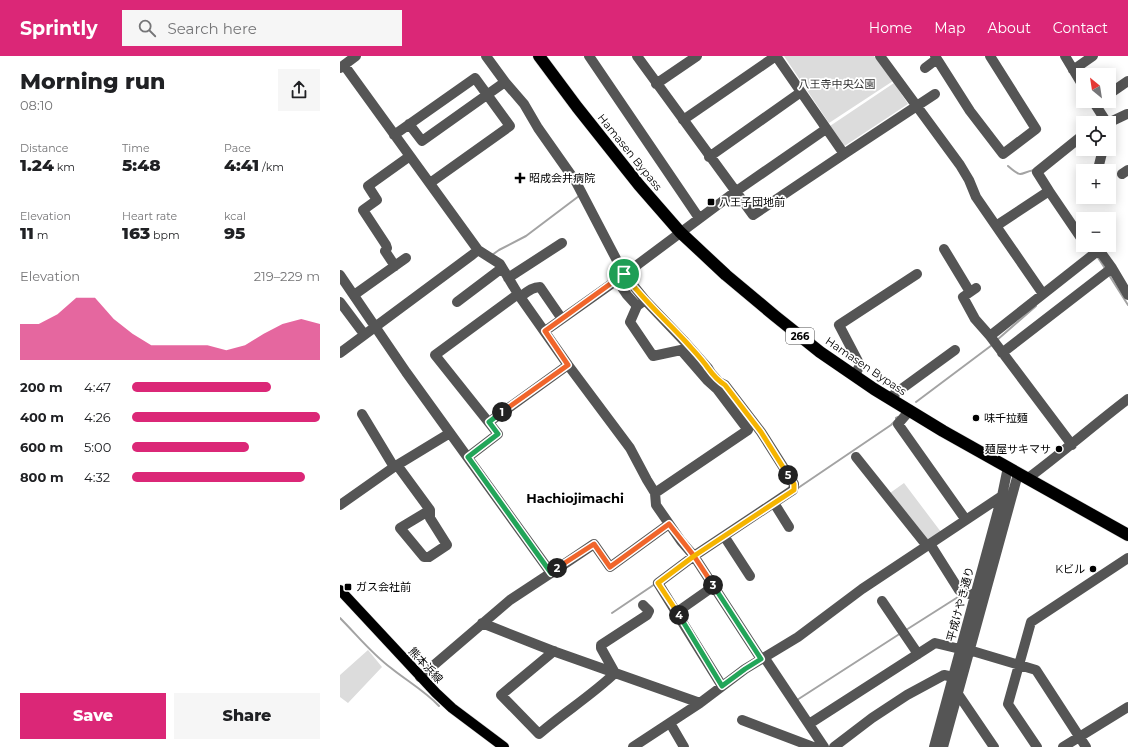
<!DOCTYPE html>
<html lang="en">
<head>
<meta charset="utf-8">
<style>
  :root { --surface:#fff; --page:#f6f6f6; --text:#202124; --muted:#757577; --accent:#db2777 }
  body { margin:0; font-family:Montserrat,"Noto Sans JP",sans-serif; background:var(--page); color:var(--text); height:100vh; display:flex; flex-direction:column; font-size:15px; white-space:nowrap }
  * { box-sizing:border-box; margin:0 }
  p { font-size:13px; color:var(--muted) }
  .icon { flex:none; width:22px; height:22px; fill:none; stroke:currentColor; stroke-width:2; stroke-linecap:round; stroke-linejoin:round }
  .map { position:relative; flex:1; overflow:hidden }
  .details { display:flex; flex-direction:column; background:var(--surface); width:340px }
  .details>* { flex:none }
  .needle { width:26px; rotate:330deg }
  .controls { position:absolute; left:736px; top:12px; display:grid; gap:8px }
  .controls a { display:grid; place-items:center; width:40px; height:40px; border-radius:0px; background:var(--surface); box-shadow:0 2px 10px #0003; font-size:20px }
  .pin { position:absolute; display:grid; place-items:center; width:34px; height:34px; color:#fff; margin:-17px; border:2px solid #fff; border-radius:50%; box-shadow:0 1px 4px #0007 }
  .km { position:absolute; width:20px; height:20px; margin:-10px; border-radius:50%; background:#222; color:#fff; font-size:11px; line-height:20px; text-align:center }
  .round { display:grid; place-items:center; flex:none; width:42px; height:42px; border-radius:0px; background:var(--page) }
  .summary { display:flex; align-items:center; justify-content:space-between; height:68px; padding:0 20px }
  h1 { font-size:22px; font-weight:800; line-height:30px }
  .stats { display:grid; grid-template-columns:repeat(3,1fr); gap:6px; height:68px; padding:4px 20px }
  .stats div { display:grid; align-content:center }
  .stats b { font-size:17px; font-weight:800 }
  .stats small { font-size:11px; font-weight:400 }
  .stats p { font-size:11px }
  .chart { height:112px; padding:8px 20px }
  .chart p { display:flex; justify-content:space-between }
  .chart svg { width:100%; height:72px; margin-top:4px; fill:var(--accent); opacity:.7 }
  .cta { display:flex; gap:8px; margin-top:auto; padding:8px 20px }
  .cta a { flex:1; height:46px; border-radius:0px; background:var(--accent); color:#fff; font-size:16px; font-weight:800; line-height:46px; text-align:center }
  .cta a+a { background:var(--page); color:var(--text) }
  ul { padding:0 20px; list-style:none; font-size:13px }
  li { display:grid; grid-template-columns:64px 48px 1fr; align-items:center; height:30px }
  li i { height:10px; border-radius:5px; background:var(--accent) }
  header { display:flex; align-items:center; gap:24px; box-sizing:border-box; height:56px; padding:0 20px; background:var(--accent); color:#fff }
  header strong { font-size:19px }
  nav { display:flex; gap:22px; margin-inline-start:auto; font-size:14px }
  .search { width:280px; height:36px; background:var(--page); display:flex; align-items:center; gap:10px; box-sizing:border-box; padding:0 14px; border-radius:0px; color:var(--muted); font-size:15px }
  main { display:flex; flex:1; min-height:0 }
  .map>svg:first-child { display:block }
  .green { fill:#dcdcdc }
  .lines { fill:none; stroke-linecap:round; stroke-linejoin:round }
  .stream { stroke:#a3a3a3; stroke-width:2 }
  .major-casing { stroke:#dbdbdb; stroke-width:11 }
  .highway-casing { stroke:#dbdbdb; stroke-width:13 }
  .minor { stroke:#555; stroke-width:10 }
  .major { stroke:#000; stroke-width:10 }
  .highway { stroke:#000; stroke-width:12 }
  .split-1-casing { stroke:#fff; stroke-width:8 }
  .split-2-casing { stroke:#fff; stroke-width:8 }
  .split-3-casing { stroke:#fff; stroke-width:8 }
  .split-4-casing { stroke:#fff; stroke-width:8 }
  .split-5-casing { stroke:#fff; stroke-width:8 }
  .split-6-casing { stroke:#fff; stroke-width:8 }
  .split-1 { stroke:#f0652b; stroke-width:5 }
  .split-2 { stroke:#22a559; stroke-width:5 }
  .split-3 { stroke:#f0652b; stroke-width:5 }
  .split-4 { stroke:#22a559; stroke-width:5 }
  .split-5 { stroke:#f5b400; stroke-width:5 }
  .split-6 { stroke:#f5b400; stroke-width:5 }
  .poi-dot { fill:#000; stroke:#fff; stroke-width:1.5 }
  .labels { text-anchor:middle; stroke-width:3.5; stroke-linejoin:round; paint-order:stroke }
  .shield { fill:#fff; stroke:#4c4c4c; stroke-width:1 }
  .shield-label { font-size:10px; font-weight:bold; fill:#000 }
  .park-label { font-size:11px; fill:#333; stroke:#fff }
  .street-label { font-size:11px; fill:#000; stroke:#fff }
  .poi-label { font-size:11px; fill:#000; stroke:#fff; text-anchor:start }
  .quarter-label { font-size:13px; font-weight:bold; fill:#000; stroke:#fff }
</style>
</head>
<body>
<header>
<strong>Sprintly</strong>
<div class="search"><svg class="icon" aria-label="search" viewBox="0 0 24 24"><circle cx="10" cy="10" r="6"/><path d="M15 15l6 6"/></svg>Search here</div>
<nav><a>Home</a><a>Map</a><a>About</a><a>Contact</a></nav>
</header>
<main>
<section class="details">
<div class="summary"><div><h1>Morning run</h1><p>08:10</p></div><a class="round"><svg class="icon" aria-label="share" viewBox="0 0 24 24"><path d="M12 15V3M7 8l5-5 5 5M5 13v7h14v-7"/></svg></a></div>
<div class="stats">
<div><p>Distance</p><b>1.24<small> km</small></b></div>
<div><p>Time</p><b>5:48</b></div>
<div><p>Pace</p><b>4:41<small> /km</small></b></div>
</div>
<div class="stats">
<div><p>Elevation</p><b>11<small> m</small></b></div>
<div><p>Heart rate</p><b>163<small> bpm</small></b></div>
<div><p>kcal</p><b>95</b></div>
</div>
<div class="chart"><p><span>Elevation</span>219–229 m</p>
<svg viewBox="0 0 160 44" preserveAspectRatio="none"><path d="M0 44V22L10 22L20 16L30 6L40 6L50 19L60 28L70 35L80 35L90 35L100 35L110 38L120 35L130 28L140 22L150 19L160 22V44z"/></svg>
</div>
<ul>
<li><b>200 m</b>4:47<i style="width:74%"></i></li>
<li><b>400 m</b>4:26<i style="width:100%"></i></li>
<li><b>600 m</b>5:00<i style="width:62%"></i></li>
<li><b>800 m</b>4:32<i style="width:92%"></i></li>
</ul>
<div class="cta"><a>Save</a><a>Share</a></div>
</section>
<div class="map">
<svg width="788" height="691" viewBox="0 0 788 691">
  <rect width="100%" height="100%" fill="#fff"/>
  <path class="green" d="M444 0H534L553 25 489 67Z
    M554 27 568 48 503 91 490 70Z
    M564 427 601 476 586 486 550 437Z
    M28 594 42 611 8 647 0 641V619Z"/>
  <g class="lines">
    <path class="stream" d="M668 110C683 123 679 117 694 114
      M751 189 754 195
      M152 199 159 194 186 180 239 140
      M757 200 766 214
      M769 219 788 249
      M657 284 696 250
      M576 346 652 289
      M458 432 551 369 556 364V362L558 361
      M272 557 315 528
      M0 562C17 579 32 598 51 612 67 625 85 635 99 650
      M566 574 618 541 622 549
      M457 644 561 577"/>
    <defs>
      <path id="major" d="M0 534 96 637 112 652 164 691"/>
      <path id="highway" d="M199 0 237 51 299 129 340 176 386 219 435 260 480 296 534 333 603 375 788 479"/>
    </defs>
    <use href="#major" class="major-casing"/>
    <use href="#highway" class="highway-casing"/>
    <path class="minor" d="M249 0 359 162
      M297 0 413 159 504 98
      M436 0 504 98 595 38
      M540 0 620 109 629 124 636 141 703 238
      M595 0 630 55 663 98 696 73 650 0
      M725 0 743 30
      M4 9 138 194 160 208 178 238 228 309 290 392 307 424 315 437 408 374 377 333 367 324 341 294 313 300 290 266 297 250 305 244 284 218 236 126 198 72 184 48 165 26 146 0
      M0 12 16 0
      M585 12 597 3
      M733 14 753 0
      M316 28 357 0
      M769 38 788 25
      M753 45 767 67
      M343 64 436 0
      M768 67 787 58
      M69 68 82 85 165 26
      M54 79 135 22 170 70 90 127
      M369 101 461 36
      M759 109 763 93
      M782 118 788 114
      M709 135 697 116 743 79
      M656 170 709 135 743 185
      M604 193 630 236
      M55 210 45 195 47 192 46 189 23 154 37 144 28 130 70 100
      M0 219 66 316 211 517 170 544 80 621
      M168 222 222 187
      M277 224 287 239 297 250
      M636 232 623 241 635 263 650 280
      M14 239 66 202
      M180 241C187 236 192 231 200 231L222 263
      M305 244 345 286 368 312 371 317 379 326 385 329 421 376 454 428 453 434 354 500 318 527 382 630
      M0 246 24 278
      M117 246 162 212
      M205 275 277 224 395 136 486 73
      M0 297 132 199 138 194
      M662 297 772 212 788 239
      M515 319 520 309 499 269 577 218
      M549 342 615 294
      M570 354 558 368 626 464
      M22 358 54 411
      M149 366 228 309
      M732 389 650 280 759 194 772 212
      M128 401 158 378 95 299 178 238
      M516 401 587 490
      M57 409 90 454V462L107 489 89 501H84L60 472 90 454
      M687 423C722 397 754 369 788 343
      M315 437 316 449 341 485 354 500 421 603
      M434 447 449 471
      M0 449 54 411 110 377
      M384 480 410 520
      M590 488 619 534 635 540
      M211 517 254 488 270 511 329 468
      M542 545 578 598
      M337 556 374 530
      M142 567 213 595 360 647
      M629 594 696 614 746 691
      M214 595 161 639 199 678C223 657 251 640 275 617L261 592V589L307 559 309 555 303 549
      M424 601 484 691
      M618 638 654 691
      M402 664 473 691
      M330 667 344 691
      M469 668 595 587 620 593
      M293 691 360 647 405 613 458 581 522 533 662 440
      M494 691 532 662 567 639 604 619 613 621
      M594 691 662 440 668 411
      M603 691 678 418
      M697 691 668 648 691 566 788 502
      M723 691 788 651"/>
    <use href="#major" class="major"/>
    <use href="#highway" class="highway"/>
  </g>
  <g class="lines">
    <defs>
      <path id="split-1" d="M162 356 228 309 205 275 284 218"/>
      <path id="split-2" d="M162 356 149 366 158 378 128 401 211 517 217 512"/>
      <path id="split-3" d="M217 512 254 488 270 511 329 468 354 500 373 529"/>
      <path id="split-4" d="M339 559 382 630 405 613 421 603 373 529"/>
      <path id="split-5" d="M339 559 318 527 354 500 454 434V428L448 419"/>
      <path id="split-6" d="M284 218C302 243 325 263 346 286 353 294 362 303 368 312 373 319 377 324 385 329L421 376 448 419"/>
    </defs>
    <use href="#split-1" class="split-1-casing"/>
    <use href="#split-2" class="split-2-casing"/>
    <use href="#split-3" class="split-3-casing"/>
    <use href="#split-4" class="split-4-casing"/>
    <use href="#split-5" class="split-5-casing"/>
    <use href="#split-6" class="split-6-casing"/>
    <use href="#split-1" class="split-1"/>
    <use href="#split-2" class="split-2"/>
    <use href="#split-3" class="split-3"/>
    <use href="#split-4" class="split-4"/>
    <use href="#split-5" class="split-5"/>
    <use href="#split-6" class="split-6"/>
  </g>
  <g class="poi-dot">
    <path d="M178 116h4v4h4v4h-4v4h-4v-4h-4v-4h4z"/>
    <rect x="367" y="142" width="8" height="8" rx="2"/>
    <circle cx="636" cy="362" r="4"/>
    <circle cx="719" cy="393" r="4"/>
    <circle cx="753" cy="513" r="4"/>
    <rect x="4" y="527" width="8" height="8" rx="2"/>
  </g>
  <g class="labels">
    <rect class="shield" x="446" y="272" width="28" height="16" rx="3"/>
    <g class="shield-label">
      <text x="460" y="284">266</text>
    </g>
    <g class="park-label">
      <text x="497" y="32">八王寺中央公園</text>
    </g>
    <g class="street-label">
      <text transform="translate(290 96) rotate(51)" y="4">Hamasen Bypass</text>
      <text transform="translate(526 310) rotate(34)" y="4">Hamasen Bypass</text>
      <text transform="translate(620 548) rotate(-75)" y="4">平成けやき通り</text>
      <text transform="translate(86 609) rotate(47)" y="4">熊本浜線</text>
    </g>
    <g class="poi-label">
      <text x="189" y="126">昭成会井病院</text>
      <text x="379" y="150">八王子団地前</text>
      <text x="644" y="366">味千拉麵</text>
      <text x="711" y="397" text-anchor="end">麺屋サキマサ</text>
      <text x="745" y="517" text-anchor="end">Kビル</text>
      <text x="16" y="535">ガス会社前</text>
    </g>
    <g class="quarter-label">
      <text x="235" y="447">Hachiojimachi</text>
    </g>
  </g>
</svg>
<div class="controls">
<a><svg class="needle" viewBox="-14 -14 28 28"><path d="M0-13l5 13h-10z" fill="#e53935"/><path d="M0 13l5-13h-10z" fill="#757577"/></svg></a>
<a><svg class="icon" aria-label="locate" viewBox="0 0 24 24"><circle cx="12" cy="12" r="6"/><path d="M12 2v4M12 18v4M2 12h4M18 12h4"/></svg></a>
<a>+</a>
<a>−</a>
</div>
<div class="pin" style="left:284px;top:218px;background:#1e9e55"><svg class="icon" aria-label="arrive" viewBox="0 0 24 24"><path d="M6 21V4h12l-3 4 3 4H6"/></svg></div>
<b class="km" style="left:162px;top:356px">1</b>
<b class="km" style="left:217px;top:512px">2</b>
<b class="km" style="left:373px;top:529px">3</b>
<b class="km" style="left:339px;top:559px">4</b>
<b class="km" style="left:448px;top:419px">5</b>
</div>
</main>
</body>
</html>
